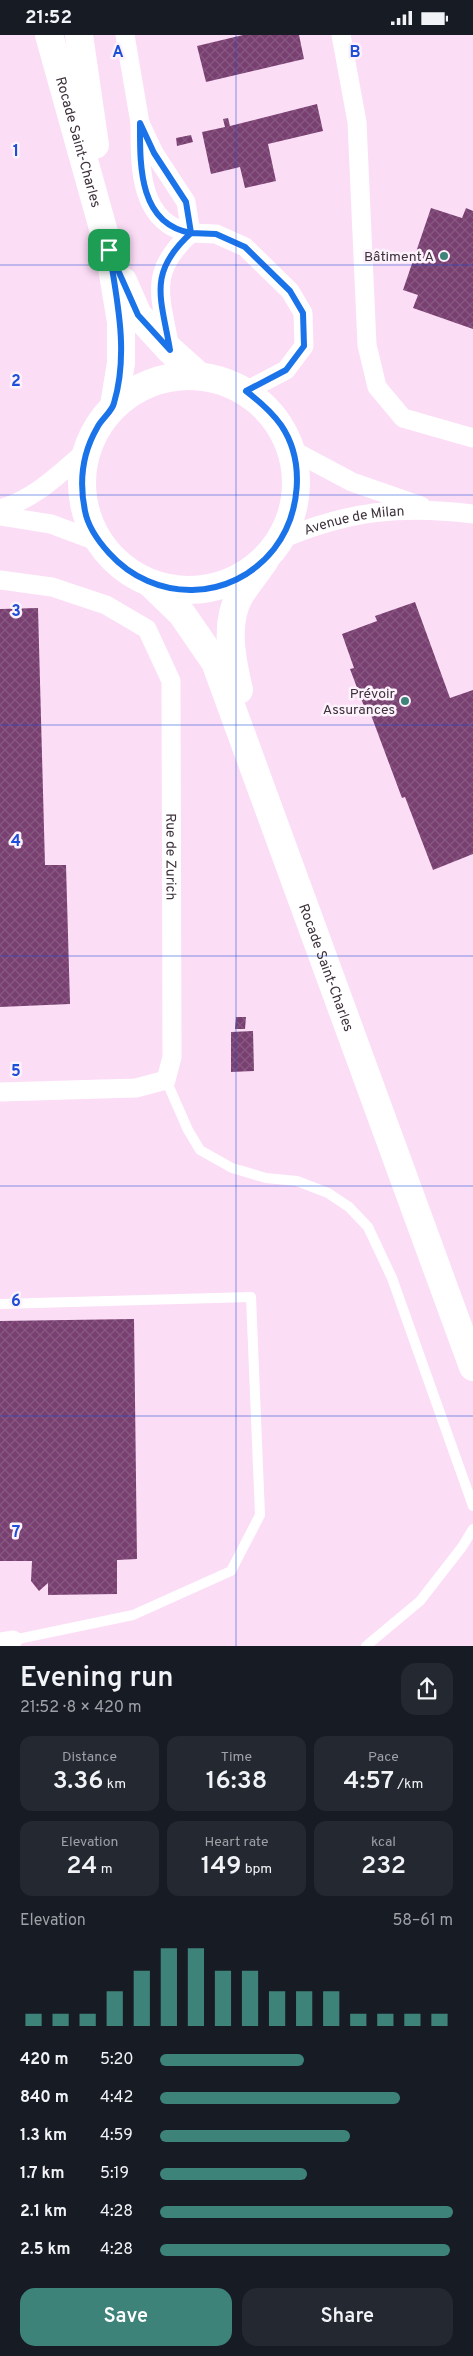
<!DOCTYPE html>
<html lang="en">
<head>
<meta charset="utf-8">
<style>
  :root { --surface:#171b24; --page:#242831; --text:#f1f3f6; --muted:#9ea1a6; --accent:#3e8379 }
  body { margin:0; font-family:Overpass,sans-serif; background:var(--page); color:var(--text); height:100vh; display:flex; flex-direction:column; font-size:19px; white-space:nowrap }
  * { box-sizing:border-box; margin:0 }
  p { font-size:16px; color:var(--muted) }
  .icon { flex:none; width:28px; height:28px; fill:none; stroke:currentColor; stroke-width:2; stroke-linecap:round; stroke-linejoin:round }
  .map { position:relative; height:1611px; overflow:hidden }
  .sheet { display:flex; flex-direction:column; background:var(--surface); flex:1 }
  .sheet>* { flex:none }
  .pin { position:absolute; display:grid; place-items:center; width:42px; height:42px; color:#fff; margin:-21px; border-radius:10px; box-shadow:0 2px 8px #0006 }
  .round { display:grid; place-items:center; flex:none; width:52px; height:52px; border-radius:15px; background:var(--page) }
  .summary { display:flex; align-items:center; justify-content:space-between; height:85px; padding:0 20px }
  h1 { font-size:28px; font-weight:600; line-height:38px }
  .stats { display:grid; grid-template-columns:repeat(3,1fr); gap:8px; height:85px; padding:5px 20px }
  .stats div { display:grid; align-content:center; border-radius:12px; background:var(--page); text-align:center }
  .stats b { font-size:25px; font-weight:600 }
  .stats small { font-size:14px; font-weight:400 }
  .stats p { font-size:14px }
  .chart { height:140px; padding:10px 20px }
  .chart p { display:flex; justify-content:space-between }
  .chart svg { width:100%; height:90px; margin-top:5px; stroke:var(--accent); stroke-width:6 }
  .cta { display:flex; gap:10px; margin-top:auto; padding:10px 20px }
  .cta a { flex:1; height:58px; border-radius:15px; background:var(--accent); color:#fff; font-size:20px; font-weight:600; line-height:58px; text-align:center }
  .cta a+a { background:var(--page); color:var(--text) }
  ul { padding:0 20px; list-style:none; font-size:16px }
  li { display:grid; grid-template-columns:80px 60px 1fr; align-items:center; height:38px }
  li i { height:12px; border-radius:6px; background:var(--accent) }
  .status { display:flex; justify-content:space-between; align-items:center; height:35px; padding:0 25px; background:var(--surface); direction:ltr }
  .status svg { height:14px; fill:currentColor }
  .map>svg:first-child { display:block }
  .building { fill:url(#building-cross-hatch) }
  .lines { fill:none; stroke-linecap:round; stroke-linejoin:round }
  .lane { stroke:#fff; stroke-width:10 }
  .street { stroke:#fff; stroke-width:19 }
  .primary { stroke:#fff; stroke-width:28 }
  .route-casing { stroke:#fff; stroke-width:10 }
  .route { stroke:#1a73e8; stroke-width:6 }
  .grid { fill:none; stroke:#1d4ed8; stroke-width:1; stroke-opacity:0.55 }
  .poi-dot { fill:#3e8379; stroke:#fdf1fb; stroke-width:2 }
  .labels { text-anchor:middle; stroke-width:5; stroke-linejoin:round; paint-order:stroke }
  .street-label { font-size:14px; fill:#3e323c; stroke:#fdf1fb }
  .poi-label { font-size:14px; fill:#3e323c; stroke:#fdf1fb; text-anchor:end }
  .grid-label { font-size:16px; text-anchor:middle; font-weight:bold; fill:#1d4ed8; stroke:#fdf1fb; stroke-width:5; stroke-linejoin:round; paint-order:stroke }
</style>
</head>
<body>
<div class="status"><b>21:52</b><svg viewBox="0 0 49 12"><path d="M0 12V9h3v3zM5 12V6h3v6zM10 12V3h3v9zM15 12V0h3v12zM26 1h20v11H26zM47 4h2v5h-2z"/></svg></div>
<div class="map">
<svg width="473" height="1611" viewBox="0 0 473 1611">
  <defs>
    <pattern id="building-cross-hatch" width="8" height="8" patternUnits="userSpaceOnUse" patternTransform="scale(1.25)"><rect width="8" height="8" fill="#783f70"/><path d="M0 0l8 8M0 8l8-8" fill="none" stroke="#875981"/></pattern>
  </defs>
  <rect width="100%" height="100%" fill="#fcddf6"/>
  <path class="building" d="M243 0H299L304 24 206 47 197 11Z
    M317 69 323 96 268 109 276 146 245 153 240 132 211 139 202 97 225 92 223 84 228 83 230 91Z
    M191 100 193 107 177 111 176 103Z
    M431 173 462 183 466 173 473 176V294L413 273 418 260 403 255Z
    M415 567 450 663 473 655V819L433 835 405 762 402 763 371 680 376 678 373 671 365 674 350 634 354 633 342 599 377 586 375 581Z
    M38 573 45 830H66L70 969 0 972V574Z
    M236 982H246L245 994H235Z
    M253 996 254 1036 231 1037V997Z
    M134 1284 137 1524 117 1525V1559L48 1560V1548L39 1556 31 1546 32 1526H0V1286Z"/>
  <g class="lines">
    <path class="lane" d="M166 1045 188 1095 200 1115 232 1133 266 1143 297 1146 328 1158 349 1172 368 1192 392 1243 473 1471
      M0 1269 251 1262 260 1480 231 1536 133 1580 13 1605
      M366 1611 420 1566 462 1512 473 1494"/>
    <g class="street">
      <path d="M125 0 140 88"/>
      <path d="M341 0 357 87 367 310 377 352 403 383 473 403"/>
      <path d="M140 88 154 118 186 167 191 198C138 189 140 129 140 88Z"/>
      <path d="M170 314C161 261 147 238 191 198L216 199 245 212 290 256 303 278 304 311 286 335 246 356"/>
      <path d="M292 415 352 447 421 471"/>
      <path d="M0 474C35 464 59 439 86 416"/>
      <path d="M0 481 51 489 99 507"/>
      <path id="s1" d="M282 504C348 476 402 470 473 479"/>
      <path id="s2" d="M0 545 52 552 106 570 147 594 171 646 172 1022 166 1045 136 1053 0 1057"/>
      <path d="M0 1607 13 1605"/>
    </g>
    <g class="primary">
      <path id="s3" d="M49 0 109 215 121 287V328L114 370"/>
      <path d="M79 0 95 110"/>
      <path d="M123 246 138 280 170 315 199 341"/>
      <circle cx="189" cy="448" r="107"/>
      <path id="s4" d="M150 548 182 579 215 627 473 1332"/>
      <path d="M239 655C232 625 224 588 240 560 248 548 257 537 265 525"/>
    </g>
  </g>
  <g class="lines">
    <defs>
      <path id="route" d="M109 215C117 265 129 318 114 368 112 377 101 384 97 393 82 419 79 447 85 476 88 492 99 507 109 518 154 568 231 568 274 514 300 480 306 427 281 390 271 376 259 366 246 356L286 335 304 311 303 278 290 256 245 212 216 199 191 198 186 167 154 118 140 88C140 129 138 189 191 198 147 238 161 262 170 315L138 280 109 215"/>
    </defs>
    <use href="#route" class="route-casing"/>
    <use href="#route" class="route"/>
  </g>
  <path class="grid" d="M236 0V1611M0 230H473M0 460H473M0 690H473M0 921H473M0 1151H473M0 1381H473"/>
  <g class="poi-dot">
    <circle cx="444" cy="221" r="5"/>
    <circle cx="405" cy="666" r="5"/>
  </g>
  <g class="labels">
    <g class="street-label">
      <text dy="5" stroke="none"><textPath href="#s3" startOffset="111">Rocade Saint-Charles</textPath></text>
      <text dy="5" stroke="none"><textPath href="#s1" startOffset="75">Avenue de Milan</textPath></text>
      <text dy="5" stroke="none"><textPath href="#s2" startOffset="390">Rue de Zurich</textPath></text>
      <text dy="5" stroke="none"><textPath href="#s4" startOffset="428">Rocade Saint-Charles</textPath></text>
    </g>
    <g class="poi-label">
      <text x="434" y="226">Bâtiment A</text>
      <text x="395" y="663">Prévoir<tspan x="395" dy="16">Assurances</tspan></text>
    </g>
  </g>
  <g class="grid-label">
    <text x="118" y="22">A</text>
    <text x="355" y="22">B</text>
    <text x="16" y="121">1</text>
    <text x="16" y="351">2</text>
    <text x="16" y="581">3</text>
    <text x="16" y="811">4</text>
    <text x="16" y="1041">5</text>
    <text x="16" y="1271">6</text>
    <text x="16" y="1502">7</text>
  </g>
</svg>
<div class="pin" style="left:109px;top:215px;background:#1e9e55"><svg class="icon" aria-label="arrive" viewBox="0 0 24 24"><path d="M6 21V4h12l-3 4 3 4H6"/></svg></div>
</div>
<section class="sheet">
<div class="summary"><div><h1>Evening run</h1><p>21:52 · 8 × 420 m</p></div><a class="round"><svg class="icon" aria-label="share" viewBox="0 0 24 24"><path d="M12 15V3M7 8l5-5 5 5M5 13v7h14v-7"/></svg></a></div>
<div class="stats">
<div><p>Distance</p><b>3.36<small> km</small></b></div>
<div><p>Time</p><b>16:38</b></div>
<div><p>Pace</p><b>4:57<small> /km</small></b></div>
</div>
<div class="stats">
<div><p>Elevation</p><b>24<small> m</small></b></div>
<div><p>Heart rate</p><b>149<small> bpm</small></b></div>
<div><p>kcal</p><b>232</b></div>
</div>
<div class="chart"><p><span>Elevation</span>58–61 m</p>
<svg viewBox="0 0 160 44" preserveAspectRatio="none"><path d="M5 44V38M15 44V38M25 44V38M35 44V27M45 44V17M55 44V6M65 44V6M75 44V17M85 44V17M95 44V27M105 44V27M115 44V27M125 44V38M135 44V38M145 44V38M155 44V38"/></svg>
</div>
<ul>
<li><b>420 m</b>5:20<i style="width:49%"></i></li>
<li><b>840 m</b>4:42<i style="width:82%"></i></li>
<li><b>1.3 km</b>4:59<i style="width:65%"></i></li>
<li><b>1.7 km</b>5:19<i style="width:50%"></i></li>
<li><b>2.1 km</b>4:28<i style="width:100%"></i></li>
<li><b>2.5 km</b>4:28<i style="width:99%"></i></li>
</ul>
<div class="cta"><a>Save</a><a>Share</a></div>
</section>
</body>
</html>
